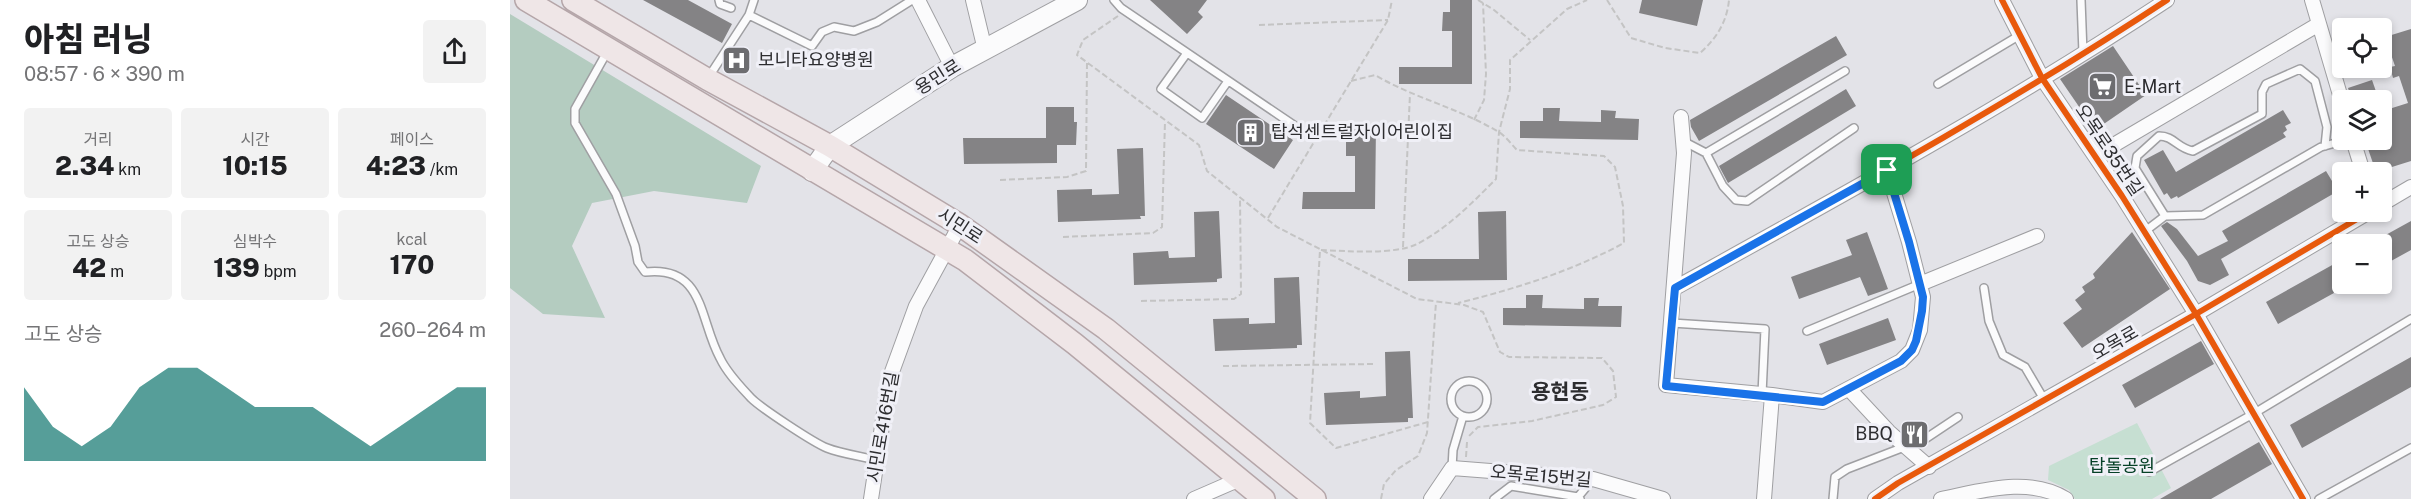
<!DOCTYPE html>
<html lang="ko">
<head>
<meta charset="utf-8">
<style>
  :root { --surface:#fff; --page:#f2f2f2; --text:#202124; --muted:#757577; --accent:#0f766e }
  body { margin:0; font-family:"Public Sans","Noto Sans KR",sans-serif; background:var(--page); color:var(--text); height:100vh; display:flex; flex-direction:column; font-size:22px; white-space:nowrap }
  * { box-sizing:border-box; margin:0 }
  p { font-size:20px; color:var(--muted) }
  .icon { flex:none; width:33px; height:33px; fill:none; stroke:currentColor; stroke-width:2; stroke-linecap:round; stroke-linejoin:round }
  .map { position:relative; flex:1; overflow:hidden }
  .details { display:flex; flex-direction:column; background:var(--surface); width:510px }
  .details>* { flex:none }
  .tools { position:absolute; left:1822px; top:18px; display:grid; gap:12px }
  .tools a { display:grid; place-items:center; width:60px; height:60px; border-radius:6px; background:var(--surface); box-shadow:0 3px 9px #0003; font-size:30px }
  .pin { position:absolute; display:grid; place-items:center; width:51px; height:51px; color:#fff; margin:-26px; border-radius:12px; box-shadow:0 3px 9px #0006 }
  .round { display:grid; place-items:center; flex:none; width:63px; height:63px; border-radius:6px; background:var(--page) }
  .headline { display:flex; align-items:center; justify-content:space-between; height:102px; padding:0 24px }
  h1 { font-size:33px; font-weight:800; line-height:45px }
  .stats { display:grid; grid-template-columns:repeat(3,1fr); gap:9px; height:102px; padding:6px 24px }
  .stats div { display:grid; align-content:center; border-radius:6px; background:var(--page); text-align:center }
  .stats b { font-size:26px; font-weight:800 }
  .stats small { font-size:16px; font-weight:400 }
  .stats p { font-size:16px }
  .chart { height:168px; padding:12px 24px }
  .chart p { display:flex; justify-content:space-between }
  .chart svg { width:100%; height:108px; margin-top:6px; fill:var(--accent); opacity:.7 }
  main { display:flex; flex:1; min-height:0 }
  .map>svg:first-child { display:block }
  .green { fill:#c6dfd2 }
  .forest { fill:#b4ccc0 }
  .building { fill:#848385 }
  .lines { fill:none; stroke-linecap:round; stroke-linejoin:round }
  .lane-casing { stroke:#9f9fa2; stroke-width:10 }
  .street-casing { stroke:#9f9fa2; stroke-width:16 }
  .secondary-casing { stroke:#9f9fa2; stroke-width:22 }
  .primary-casing { stroke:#b5a6a9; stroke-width:24 }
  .path { stroke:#c4c4c4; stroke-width:2; stroke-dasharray:6 3; stroke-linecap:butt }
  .lane { stroke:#fbfbfc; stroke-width:7 }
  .street { stroke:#fbfbfc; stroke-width:14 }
  .secondary { stroke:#fbfbfc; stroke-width:20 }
  .primary { stroke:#efe6e7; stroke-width:21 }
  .cycleway-casing { stroke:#f0f0f7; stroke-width:10 }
  .cycleway { stroke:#e8590c; stroke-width:6 }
  .route-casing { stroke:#fff; stroke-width:12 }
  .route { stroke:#1a73e8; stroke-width:8 }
  .labels { text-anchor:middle; stroke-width:6; stroke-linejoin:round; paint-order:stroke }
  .poi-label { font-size:18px; fill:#2d2d30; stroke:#f0f0f7; text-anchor:start }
  .street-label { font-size:18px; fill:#2d2d30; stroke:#f0f0f7 }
  .park-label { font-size:18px; fill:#064127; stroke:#f0f0f7 }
  .quarter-label { font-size:21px; font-weight:bold; fill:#2d2d30; stroke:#f0f0f7 }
</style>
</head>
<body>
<main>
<section class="details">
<div class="headline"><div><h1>아침 러닝</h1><p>08:57 · 6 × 390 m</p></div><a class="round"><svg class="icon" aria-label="share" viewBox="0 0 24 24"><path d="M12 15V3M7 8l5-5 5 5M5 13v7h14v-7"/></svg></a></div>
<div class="stats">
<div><p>거리</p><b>2.34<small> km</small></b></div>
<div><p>시간</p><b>10:15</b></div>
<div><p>페이스</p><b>4:23<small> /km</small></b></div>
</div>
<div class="stats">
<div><p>고도 상승</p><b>42<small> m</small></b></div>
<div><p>심박수</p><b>139<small> bpm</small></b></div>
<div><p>kcal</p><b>170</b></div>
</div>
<div class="chart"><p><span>고도 상승</span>260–264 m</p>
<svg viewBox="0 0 160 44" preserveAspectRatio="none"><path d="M0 44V14L10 30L20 38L30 30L40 14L50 6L60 6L70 14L80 22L90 22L100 22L110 30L120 38L130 30L140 22L150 14L160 14V44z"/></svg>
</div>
</section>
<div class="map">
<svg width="1901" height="499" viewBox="0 0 1901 499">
  <rect width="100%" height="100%" fill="#e3e3e8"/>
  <path class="green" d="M1627 423 1661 488 1642 499H1565L1559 490 1538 480 1539 466Z"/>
  <path class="forest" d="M0 14 251 166 237 203 144 191 82 203 62 246 95 318 33 314 0 288Z"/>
  <path class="building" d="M133 0H178L222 24 212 43Z
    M640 0H697L688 12 693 17 677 34Z
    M940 0H962V84H889V67H942V31H932L933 12H940Z
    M1132 0H1193L1187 26 1129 13Z
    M1901 29V161L1866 172 1855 140H1872V115H1874L1879 129V109L1898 103 1889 76 1883 78 1880 67 1885 66 1875 37Z
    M1326 36 1337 55 1189 141 1181 127 1180 120Z
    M1603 46 1636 95 1585 130 1550 79Z
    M1862 80 1869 100H1842L1838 88Z
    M1336 89 1346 106 1218 183 1209 166Z
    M716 95 783 140 764 169 696 124Z
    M536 107H564V122H567L566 145H547V163L454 164 453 138H536Z
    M1033 108H1050L1049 121 1091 122V110L1106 111 1105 118 1129 119 1128 140 1010 138V121H1033Z
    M1773 110 1781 123 1775 126 1777 130 1773 133 1776 137 1668 198 1667 196 1661 199 1657 193 1654 195 1634 160 1653 150 1666 172Z
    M843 125H866L865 209H792L793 192H845V156H836V137H843Z
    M633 148 635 216H630L631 219 548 222 547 190 582 189V195L609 194 607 149Z
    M1816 171 1828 191 1711 259 1719 275 1700 285 1688 281 1677 261 1651 226 1657 222 1667 229 1688 256 1718 241 1712 231Z
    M709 211 712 278 707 279V282L624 285 623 253 658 251 659 258 685 257 684 212Z
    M996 211 997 280 898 281V259H969L968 212Z
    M1901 221V250L1872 266V237Z
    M1357 232 1378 289 1358 296 1350 277 1289 299 1281 277 1342 255 1336 240Z
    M1622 232 1660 289 1572 348 1553 323 1572 309 1565 300 1575 292 1572 287 1585 278 1583 274Z
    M1833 259V288L1768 324 1756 302Z
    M789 277 792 345H787V348L705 351 703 319 739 318V324L765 323 764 278Z
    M1016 295H1033L1032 308 1074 309V298H1089L1088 306H1112L1111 327 993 325V308H1016Z
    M1378 318 1386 340 1317 365 1309 344Z
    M1691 341 1704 364 1625 408 1612 385Z
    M900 351 903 418H898V422L816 425 814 393 850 391V398L876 396 875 352Z
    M1901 357V387L1792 448 1780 425Z
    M1749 442 1762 464 1701 499H1650Z"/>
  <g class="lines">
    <defs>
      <path id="lane" d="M209 0 210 4 221 8
        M604 0 611 8 788 128
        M1571 0 1573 53
        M239 15 244 0
        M97 52 65 109V123L106 194 125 246 128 262 135 272C195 265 189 320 210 358 217 373 230 386 241 398 251 408 304 443 317 448 332 454 351 456 366 460
        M677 53 651 89 692 118 718 81
        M198 78 239 15 302 46 312 32 324 27 344 31 367 22 402 0
        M1428 84 1510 35
        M1173 141 1196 153 1335 71
        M1196 153 1213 186 1226 200 1237 201 1344 128
        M1655 216 1625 168 1627 156 1649 136C1664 136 1667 148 1683 151L1752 114V92L1756 84 1790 69 1805 81 1817 127 1815 146
        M1634 232 1655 216 1693 215 1811 147 1836 140
        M1474 288 1479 321 1493 355 1515 367 1535 401
        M1162 323 1255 329 1252 394
        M1297 331 1410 284
        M941 399a18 18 0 1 1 36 0a18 18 0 1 1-36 0Z
        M942 468 943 450 953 416
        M1639 472 1743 414 1901 319
        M984 499 1001 486 1068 497
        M1070 499 1068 497 1083 479
        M1323 499 1325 477 1337 469 1415 439 1448 417
        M1809 499 1901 448"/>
      <path id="street" d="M408 0 442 67
        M463 0 475 50
        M1492 0 1532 78 1612 196 1686 314 1793 499
        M1802 0 1833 105
        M1171 117 1174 153 1156 385 1262 395 1254 499
        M1843 140 1853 172
        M1585 156 1809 24
        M1872 204 1901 187
        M1410 284 1527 236
        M1165 288C1331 196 1498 105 1657 0
        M1339 389 1379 432 1419 467
        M1262 395 1313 402 1391 361 1402 350 1410 330 1413 297 1399 242 1377 170
        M361 499 379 380 406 306 450 225
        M684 499 730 479
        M921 499 942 468 1083 479 1153 499
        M1365 499 1388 483 1686 314 1859 212
        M1431 499C1472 491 1518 476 1556 499"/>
      <path id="secondary" d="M302 171 320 146 442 67 567 0"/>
      <path id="primary" d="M16 0 455 260 565 344 754 499
        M63 0 197 79 320 146 450 225 596 329 805 499"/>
    </defs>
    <use href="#lane" class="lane-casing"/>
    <use href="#street" class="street-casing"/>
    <use href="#secondary" class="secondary-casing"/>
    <use href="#primary" class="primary-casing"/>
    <path class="path" d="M968 0 984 10 1020 40
      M1097 0 1121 38 1155 48 1190 53C1206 39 1217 22 1219 0
      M608 16 573 40 567 55 689 145 697 171 767 227 907 299 954 305 973 312 990 352 999 357 1092 358 1103 371 1106 397 1093 405 1022 421 968 427 958 437
      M749 25 878 20
      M841 81 865 75C904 98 948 108 987 131 995 135 1001 144 1007 150L1094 156 1105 167 1113 206 1114 243C1062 271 1005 289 948 303
      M964 120 974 100 976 74 973 3
      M490 180 557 177 576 171 577 62
      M758 218 878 20 882 0
      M553 237 643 233 652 227 655 121
      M893 247 900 94
      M631 301 724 299 731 294 730 197
      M713 366 866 364
      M918 422 826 448 800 423 810 250C836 251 885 255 907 244 938 228 962 203 986 179L989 132 1000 89V60L1057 9 1077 0
      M956 457 957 442
      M871 499 874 484 886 470 908 456 917 433 926 302"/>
    <use href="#lane" class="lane"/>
    <use href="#street" class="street"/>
    <use href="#secondary" class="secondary"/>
    <use href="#primary" class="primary"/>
    <defs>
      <path id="cycleway" d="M1492 0 1532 78 1612 196 1686 314 1793 499
        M1165 288C1331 196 1498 105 1657 0
        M1365 499 1388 483 1686 314 1859 212"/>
    </defs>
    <use href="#cycleway" class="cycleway-casing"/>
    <use href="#cycleway" class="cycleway"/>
  </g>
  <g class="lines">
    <defs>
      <path id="route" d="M1377 170 1399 242 1413 297 1412 311 1406 341 1402 350 1391 361 1313 402 1156 386 1165 288Z"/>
    </defs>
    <use href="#route" class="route-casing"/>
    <use href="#route" class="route"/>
  </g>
  <defs>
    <symbol id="hospital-square" viewBox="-11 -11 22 22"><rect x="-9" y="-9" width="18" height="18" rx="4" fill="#6d6d70" stroke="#f0f0f7"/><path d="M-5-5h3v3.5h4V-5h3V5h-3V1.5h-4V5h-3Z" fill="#fff"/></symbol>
    <symbol id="supermarket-square" viewBox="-11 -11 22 22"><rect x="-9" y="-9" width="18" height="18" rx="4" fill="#6d6d70" stroke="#f0f0f7"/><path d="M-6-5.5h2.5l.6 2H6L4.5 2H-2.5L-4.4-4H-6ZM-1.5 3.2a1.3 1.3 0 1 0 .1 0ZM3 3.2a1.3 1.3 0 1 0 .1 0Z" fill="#fff"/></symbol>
    <symbol id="building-square" viewBox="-11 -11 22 22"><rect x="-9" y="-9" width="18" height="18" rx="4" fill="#6d6d70" stroke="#f0f0f7"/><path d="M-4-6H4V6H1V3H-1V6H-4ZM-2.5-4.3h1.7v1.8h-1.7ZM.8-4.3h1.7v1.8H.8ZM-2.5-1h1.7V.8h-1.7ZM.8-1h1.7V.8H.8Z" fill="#fff"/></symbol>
    <symbol id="restaurant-square" viewBox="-11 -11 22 22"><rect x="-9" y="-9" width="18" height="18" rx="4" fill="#6d6d70" stroke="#f0f0f7"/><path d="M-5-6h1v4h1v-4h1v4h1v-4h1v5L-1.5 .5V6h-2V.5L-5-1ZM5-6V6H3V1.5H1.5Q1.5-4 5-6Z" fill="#fff"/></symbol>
  </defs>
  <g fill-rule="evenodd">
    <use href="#hospital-square" x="210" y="44" width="33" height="33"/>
    <use href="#supermarket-square" x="1576" y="70" width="33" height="33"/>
    <use href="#building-square" x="724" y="116" width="33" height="33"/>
    <use href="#restaurant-square" x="1388" y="418" width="33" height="33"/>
  </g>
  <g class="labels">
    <g class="poi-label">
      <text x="248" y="66">보니타요양병원</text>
      <text x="1614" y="93">E-Mart</text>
      <text x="761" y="138">탑석센트럴자이어린이집</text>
      <text x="1383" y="440" text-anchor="end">BBQ</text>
    </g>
    <g class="street-label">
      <text transform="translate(428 77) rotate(-32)" y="6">용민로</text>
      <text transform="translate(1599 150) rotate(56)" y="6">오목로35번길</text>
      <text transform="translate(450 226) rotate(33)" y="6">시민로</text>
      <text transform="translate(1605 343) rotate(-30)" y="6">오목로</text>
      <text transform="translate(373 427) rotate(-80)" y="6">시민로416번길</text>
      <text transform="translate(1031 476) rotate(5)" y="6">오목로15번길</text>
    </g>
    <g class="park-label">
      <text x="1612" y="472">탑돌공원</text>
    </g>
    <g class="quarter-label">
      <text x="1050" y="399">용현동</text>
    </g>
  </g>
</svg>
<div class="tools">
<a><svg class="icon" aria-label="locate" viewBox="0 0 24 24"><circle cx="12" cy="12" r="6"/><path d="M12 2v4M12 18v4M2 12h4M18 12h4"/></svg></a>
<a><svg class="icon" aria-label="layers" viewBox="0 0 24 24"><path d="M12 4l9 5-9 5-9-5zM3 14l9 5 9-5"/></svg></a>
<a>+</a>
<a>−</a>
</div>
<div class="pin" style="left:1377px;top:170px;background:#1e9e55"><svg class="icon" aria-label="arrive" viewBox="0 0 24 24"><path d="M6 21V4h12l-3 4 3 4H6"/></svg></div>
</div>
</main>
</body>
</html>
